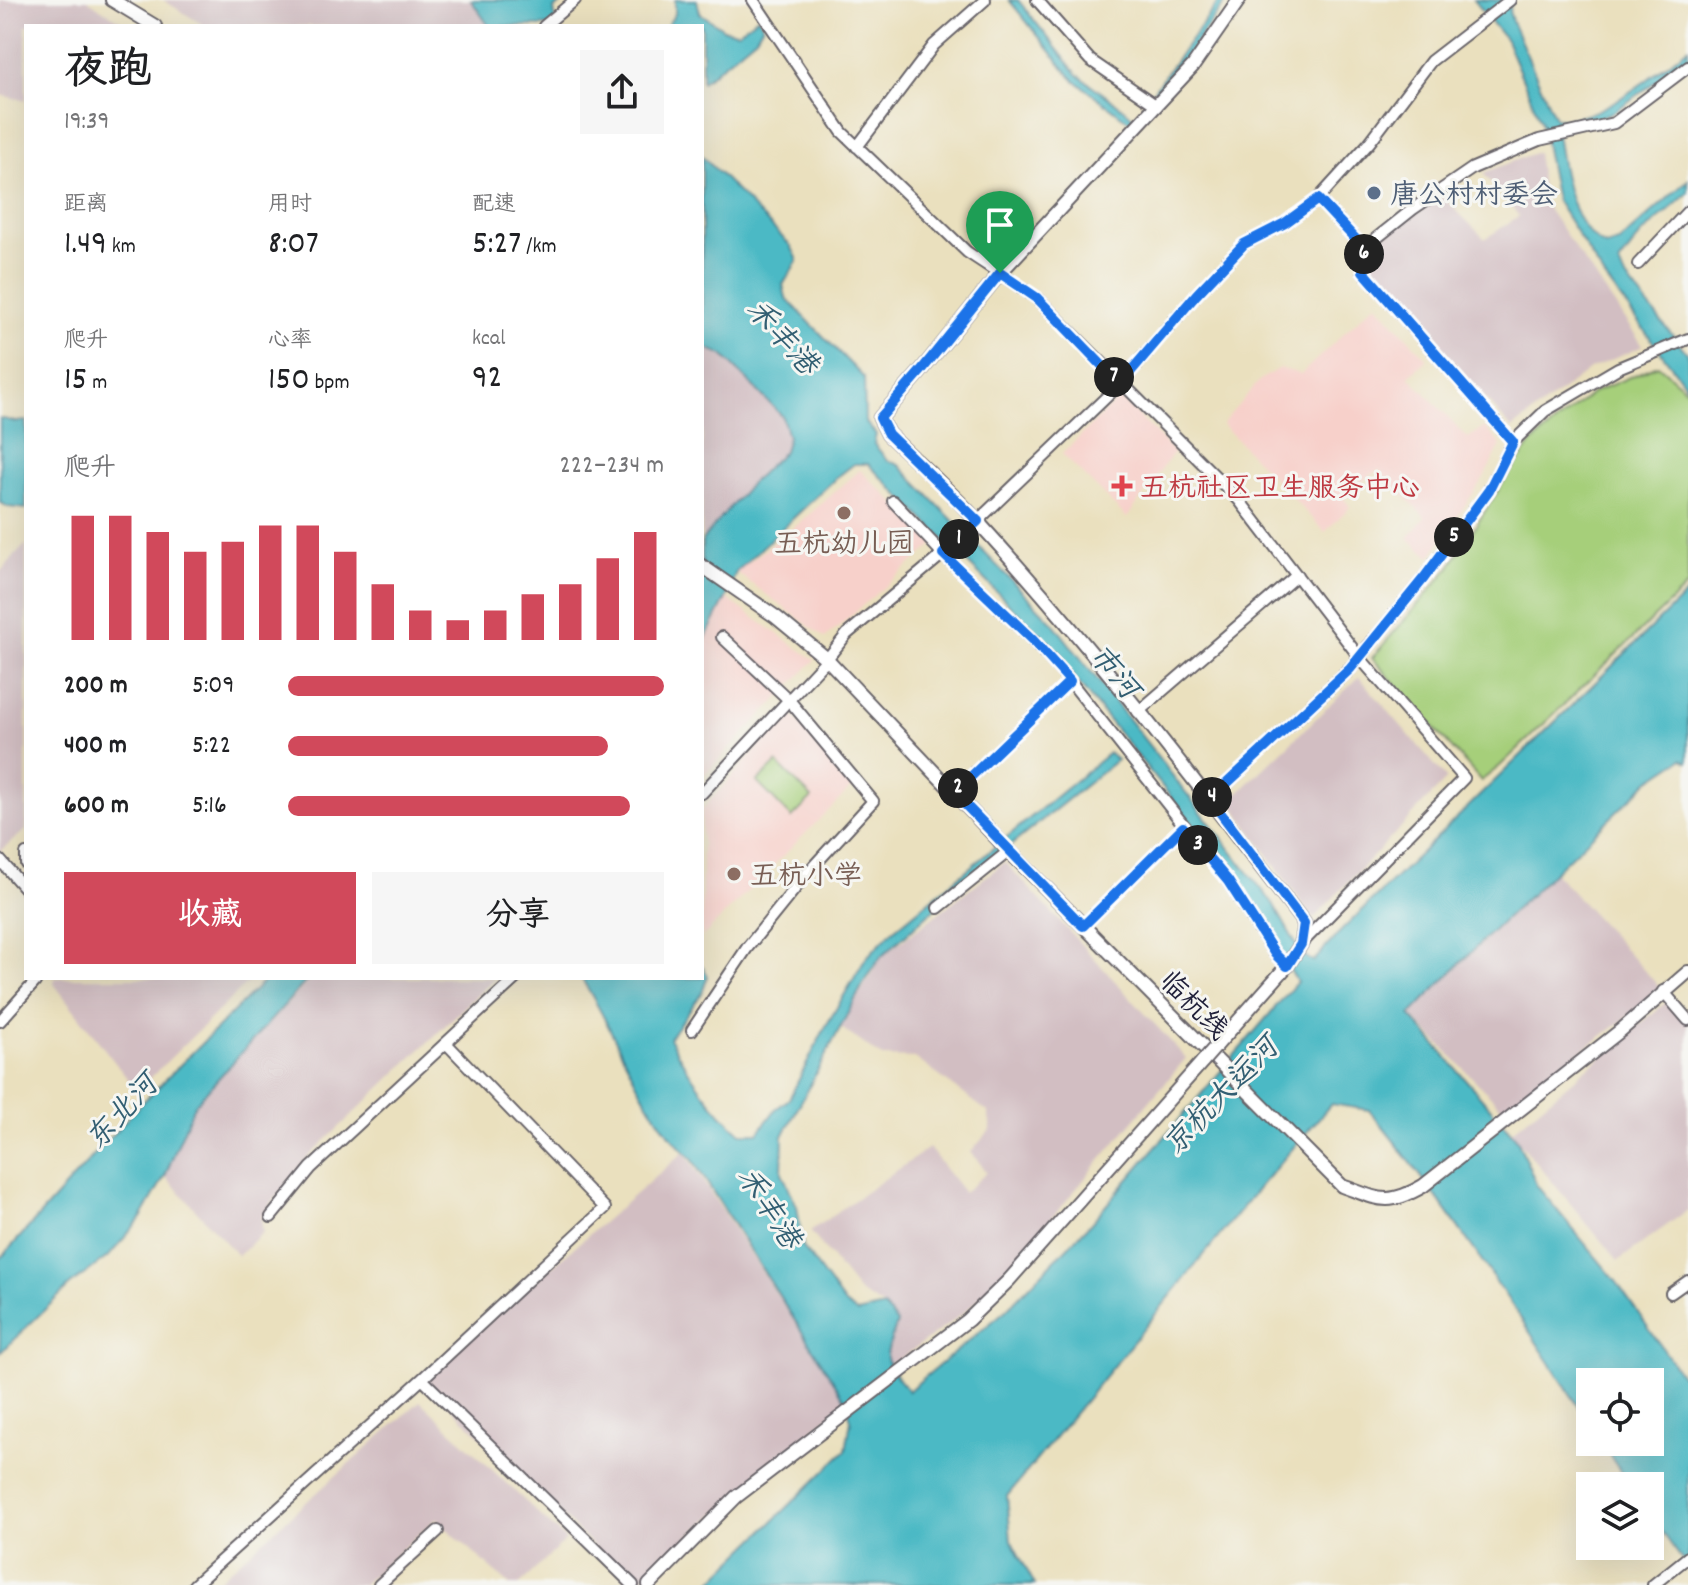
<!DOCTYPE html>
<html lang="zh">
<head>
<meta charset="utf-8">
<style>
  :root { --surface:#fff; --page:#f6f6f6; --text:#202124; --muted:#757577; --accent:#d1495b }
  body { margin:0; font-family:Dekko,"LXGW WenKai TC",sans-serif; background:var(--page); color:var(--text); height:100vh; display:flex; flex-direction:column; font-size:30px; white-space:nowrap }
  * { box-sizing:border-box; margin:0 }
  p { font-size:26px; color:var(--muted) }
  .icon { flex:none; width:44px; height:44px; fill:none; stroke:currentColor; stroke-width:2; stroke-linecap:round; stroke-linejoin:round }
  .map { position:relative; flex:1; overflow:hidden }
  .sheet { position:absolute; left:24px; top:24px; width:680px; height:956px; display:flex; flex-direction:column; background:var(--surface); border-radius:0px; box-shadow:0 8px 32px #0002 }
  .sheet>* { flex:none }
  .tools { position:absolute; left:1576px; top:1368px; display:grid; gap:16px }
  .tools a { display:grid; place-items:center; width:88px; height:88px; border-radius:0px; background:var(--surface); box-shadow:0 8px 32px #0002; font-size:40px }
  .pin { position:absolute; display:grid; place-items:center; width:68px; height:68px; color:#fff; margin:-82px -34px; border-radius:50% 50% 50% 0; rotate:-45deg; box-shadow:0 0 8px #0007 }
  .pin .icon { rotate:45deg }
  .km { position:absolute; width:40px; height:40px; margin:-20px; border-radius:50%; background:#222; color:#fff; font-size:22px; line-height:40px; text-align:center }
  .round { display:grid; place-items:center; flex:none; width:84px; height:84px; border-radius:0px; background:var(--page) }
  .summary { display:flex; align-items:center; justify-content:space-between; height:136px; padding:0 40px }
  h1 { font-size:44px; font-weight:600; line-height:60px }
  .figures { display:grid; grid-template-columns:repeat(3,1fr); gap:12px; height:136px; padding:8px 40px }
  .figures div { display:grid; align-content:center }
  .figures b { font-size:34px; font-weight:600 }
  .figures small { font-size:22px; font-weight:400 }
  .figures p { font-size:22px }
  .chart { height:224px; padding:16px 40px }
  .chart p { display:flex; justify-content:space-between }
  .chart svg { width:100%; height:144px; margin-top:8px; stroke:var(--accent); stroke-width:6 }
  .primary-button { display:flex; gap:16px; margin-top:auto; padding:16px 40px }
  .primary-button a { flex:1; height:92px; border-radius:0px; background:var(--accent); color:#fff; font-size:32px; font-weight:600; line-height:92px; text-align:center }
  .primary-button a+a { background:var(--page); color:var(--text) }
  ul { padding:0 40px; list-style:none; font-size:26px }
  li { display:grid; grid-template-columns:128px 96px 1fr; align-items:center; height:60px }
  li i { height:20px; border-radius:10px; background:var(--accent) }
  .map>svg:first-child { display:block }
  .built { fill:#f7d0ca }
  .industrial { fill:#d2bec2 }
  .green { fill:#a6cf7a; stroke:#64785a; stroke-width:2 }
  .water { fill:#4bb9c5; stroke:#366e80; stroke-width:2 }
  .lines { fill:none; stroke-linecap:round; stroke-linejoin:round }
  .minor-casing { stroke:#686469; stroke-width:14 }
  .tertiary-casing { stroke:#686469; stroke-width:16 }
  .minor { stroke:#fff; stroke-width:10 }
  .tertiary { stroke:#fff; stroke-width:12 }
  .tertiary-bridge-casing { stroke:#686469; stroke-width:16; stroke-linecap:butt }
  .tertiary-bridge { stroke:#fff; stroke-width:12 }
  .route-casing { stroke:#fff; stroke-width:16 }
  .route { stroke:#1a73e8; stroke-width:10 }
  .service-dot { fill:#5c6f8a; stroke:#f6f6f2; stroke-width:3 }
  .health-dot { fill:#e0444e; stroke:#f6f6f2; stroke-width:3 }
  .education-dot { fill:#8d6e63; stroke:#f6f6f2; stroke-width:3 }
  .labels { text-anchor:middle; stroke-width:6; stroke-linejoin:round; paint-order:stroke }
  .service-label { font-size:28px; fill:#4e5e75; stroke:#f6f6f2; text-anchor:start }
  .health-label { font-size:28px; fill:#be3a42; stroke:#f6f6f2; text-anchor:start }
  .education-label { font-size:28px; fill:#785e54; stroke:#f6f6f2 }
  .street-label { font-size:28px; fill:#22223b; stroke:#f6f6f2 }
  .water-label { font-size:30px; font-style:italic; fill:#325e72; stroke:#f6f6f2 }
</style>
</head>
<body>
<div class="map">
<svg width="1688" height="1585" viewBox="0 0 1688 1585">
  <rect width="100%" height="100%" fill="#f6f6f2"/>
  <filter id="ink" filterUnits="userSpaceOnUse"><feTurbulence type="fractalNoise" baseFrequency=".0125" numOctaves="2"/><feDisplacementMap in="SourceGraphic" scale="16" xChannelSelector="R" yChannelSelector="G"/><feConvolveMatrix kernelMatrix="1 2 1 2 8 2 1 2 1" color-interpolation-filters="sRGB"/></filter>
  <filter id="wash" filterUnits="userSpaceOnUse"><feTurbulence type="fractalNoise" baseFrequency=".006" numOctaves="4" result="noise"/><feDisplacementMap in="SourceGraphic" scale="32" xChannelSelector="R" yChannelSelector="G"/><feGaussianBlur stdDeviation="1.8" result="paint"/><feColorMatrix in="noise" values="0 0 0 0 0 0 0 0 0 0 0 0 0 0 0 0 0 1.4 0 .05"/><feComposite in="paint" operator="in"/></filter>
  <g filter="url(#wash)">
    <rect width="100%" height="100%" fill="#eae0be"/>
    <path class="built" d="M1376 303 1427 359 1409 376 1468 438 1485 427 1501 445 1484 477 1430 557 1408 538 1425 517 1379 470 1342 495 1350 507 1325 532 1222 424 1260 380 1279 368 1301 374Z
      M1120 397 1174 452 1127 518 1062 454Z
      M860 470 893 501 934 544 825 638 736 572 797 525Z
      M726 598 815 660 702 777V645Z
      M790 712 852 787 702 937V810Z"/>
    <path class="industrial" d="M0 0H87L129 26H26V100L13 98 0 95Z
      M163 0H471L488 26H205Z
      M1537 152 1544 203 1643 346 1590 369 1512 429 1375 272 1364 248 1443 197 1485 239 1519 216 1483 173Z
      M703 346 723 355 782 416 788 437 784 451 751 483 702 540Z
      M26 544V830L0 851V572Z
      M1359 677 1447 779 1313 919 1230 801Z
      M1005 862 1186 1058 1004 1275 961 1315 899 1360 888 1364 885 1352 897 1323 884 1307 859 1292 810 1231 929 1148 964 1193 987 1172 971 1152 991 1129 988 1112 915 1058 882 1057 840 1027 881 957Z
      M1554 872 1663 991 1503 1109 1410 1014Z
      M55 978H252L137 1091 54 984Z
      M311 978H495L304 1161 261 1217 263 1232 238 1256 165 1176 194 1105Z
      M1670 999 1688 1022V1210L1618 1261 1511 1132Z
      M684 1152 846 1401 633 1585 422 1379Z
      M420 1401 566 1540 519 1585H510L436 1519 362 1585H213Z"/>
    <path class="green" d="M1658 365 1688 391V585L1500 766 1481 781 1372 658 1450 567 1502 484 1532 443 1592 393Z
      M777 763 812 798 792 818 757 782Z"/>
    <path class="water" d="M471 0H567L554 9 556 26H489Z
      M675 0H697L700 13 725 30 738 32 758 17 763 25 756 37 702 82V26H667L675 14Z
      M1009 0H1018L1078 75 1128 112 1134 118 1131 123 1073 79Z
      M1220 0H1227L1161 91 1154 90Z
      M1474 0H1512L1509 11 1513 24 1555 118C1596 126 1657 72 1688 48V58L1615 111 1557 133C1562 167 1570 230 1606 246L1619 242 1688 180V193L1641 235 1619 264 1624 276 1688 354V388L1605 278 1556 200 1541 122 1506 40Z
      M702 156 791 246 798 260 783 285 786 298 864 378 865 422 876 434 874 444 887 460 899 465 1053 623 1274 905 1301 953 1313 962 1338 934 1688 592V762L1682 759 1649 781 1473 950 1410 1015 1517 1139 1537 1186 1616 1281 1688 1385V1568L1650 1515V1486H1630L1601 1442H1650V1382H1590V1424C1520 1317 1451 1209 1369 1110L1331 1104 1261 1185 1007 1496 1011 1540 1035 1585H963L961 1583 952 1585H708L846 1450 851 1420 846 1401 692 1159C639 1111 620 1036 581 978H702V966L708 976 702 993 669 1038C687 1072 712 1108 741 1133H758L776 1109 789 1099 826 1026 866 958 889 934 1109 753 1117 760 954 891 881 957 868 975 783 1136 782 1173 797 1206 803 1247 845 1304 857 1313 884 1307 897 1323C883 1364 881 1355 908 1391L1005 1311 1091 1223 1297 982 1267 930 1192 823 1037 632 868 464H854L836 478 736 572 726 598 702 645V540L751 483 784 451 788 437 782 416 723 355 702 346Z
      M0 418 15 422 26 421V509L8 507 0 503Z
      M267 978H309L194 1105 165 1176 141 1218 110 1255 69 1286 0 1353V1259L135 1110Z"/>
  </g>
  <g filter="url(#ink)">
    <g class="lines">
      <defs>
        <path id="minor" d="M753 0 842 132 967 252 1037 298 1239 500 1360 658 1464 778 1301 944
          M1037 0 1090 60 1157 106
          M544 26 575 0
          M857 147 934 45 985 0
          M1318 199 1369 143 1431 61 1510 0
          M1638 264 1688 211
          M1513 442 1363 271 1364 248 1413 209 1473 168 1539 140 1614 123 1688 67
          M893 501 943 554 1033 640 1070 681 1228 881 1275 954 1287 966
          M1138 712 1297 575
          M702 793 827 659 847 634 943 554 1120 384 1196 295 1244 244 1285 223 1318 199 1364 248
          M954 793 1070 681
          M1210 799 1350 669 1424 578 1489 490 1513 442 1545 411 1618 368 1688 339
          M26 854V864
          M0 860 26 890
          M938 908 1009 851
          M1083 926 1183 827
          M1663 991 1688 1020
          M0 1021 35 982 36 978
          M692 1030 747 948 810 870 873 801 789 700 722 637
          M271 1217 311 1168 516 978
          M1671 1293 1688 1281
          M422 1379 633 1585
          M194 1585 422 1379 605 1208 446 1043
          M379 1585 438 1531
          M1653 1585 1688 1557"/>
        <path id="tertiary" d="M112 0 155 26
          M702 566 776 617 827 659 1009 851 1342 1186C1379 1199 1387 1207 1423 1186L1620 1031 1688 972
          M1217 1045 1287 966 1301 944 1304 923C1200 787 1095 650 979 523 951 491 918 463 888 434L880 418 920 372 1000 273 1193 66 1239 0
          M649 1585 736 1497 968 1320 1009 1280 1203 1061"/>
      </defs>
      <use href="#minor" class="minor-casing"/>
      <use href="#tertiary" class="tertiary-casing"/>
      <use href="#minor" class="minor"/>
      <use href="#tertiary" class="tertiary"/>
      <defs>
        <path id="tertiary-bridge" d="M1203 1061 1217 1045"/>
      </defs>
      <use href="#tertiary-bridge" class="tertiary-bridge-casing"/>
      <use href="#tertiary-bridge" class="tertiary-bridge"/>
    </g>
  </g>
  <g class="lines" filter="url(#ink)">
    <defs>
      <path id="route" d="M1318 199 1364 248 1363 271 1513 442 1489 490 1424 578 1350 669 1210 799 1304 923 1301 944 1287 966 1275 954 1228 881 1183 827 1083 926 954 793 1070 681 1033 640 943 554 978 521 888 434 880 418 920 372 1000 273 1037 298 1120 384 1196 295 1244 244 1285 223Z"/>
    </defs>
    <use href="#route" class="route-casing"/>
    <use href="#route" class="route"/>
  </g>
  <circle class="service-dot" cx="1374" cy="193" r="8"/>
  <path class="health-dot" d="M1118 474h8v8h8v8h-8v8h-8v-8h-8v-8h8z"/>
  <g class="education-dot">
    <circle cx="844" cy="513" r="8"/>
    <circle cx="734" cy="874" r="8"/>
  </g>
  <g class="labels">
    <g class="service-label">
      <text x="1390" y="203">唐公村村委会</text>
    </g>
    <g class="health-label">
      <text x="1140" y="496">五杭社区卫生服务中心</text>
    </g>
    <g class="education-label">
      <text x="844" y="552">五杭幼儿园</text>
      <text x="750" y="884" text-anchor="start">五杭小学</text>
    </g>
    <g class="street-label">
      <text transform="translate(1195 1004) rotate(45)" y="10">临杭线</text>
    </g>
    <g class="water-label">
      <text transform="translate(783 336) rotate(48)" y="10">禾丰港</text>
      <text transform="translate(1115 671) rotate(50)" y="10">市河</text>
      <text transform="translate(1220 1095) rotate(-46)" y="10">京杭大运河</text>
      <text transform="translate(121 1111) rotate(-47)" y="10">东北河</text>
      <text transform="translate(770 1207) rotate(57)" y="10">禾丰港</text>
    </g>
  </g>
</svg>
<div class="tools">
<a><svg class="icon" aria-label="locate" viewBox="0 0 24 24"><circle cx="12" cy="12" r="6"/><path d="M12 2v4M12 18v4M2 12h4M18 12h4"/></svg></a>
<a><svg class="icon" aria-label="layers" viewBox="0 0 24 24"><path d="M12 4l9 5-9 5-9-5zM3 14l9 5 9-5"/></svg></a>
</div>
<div class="pin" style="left:1000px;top:273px;background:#1e9e55"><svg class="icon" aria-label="arrive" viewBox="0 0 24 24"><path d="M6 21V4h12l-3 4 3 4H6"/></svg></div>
<b class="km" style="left:959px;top:539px">1</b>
<b class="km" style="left:958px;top:788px">2</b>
<b class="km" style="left:1198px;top:845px">3</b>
<b class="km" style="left:1212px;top:797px">4</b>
<b class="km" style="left:1454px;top:537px">5</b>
<b class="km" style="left:1364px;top:254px">6</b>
<b class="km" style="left:1114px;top:377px">7</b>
<section class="sheet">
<div class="summary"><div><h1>夜跑</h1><p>19:39</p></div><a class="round"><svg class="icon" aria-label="share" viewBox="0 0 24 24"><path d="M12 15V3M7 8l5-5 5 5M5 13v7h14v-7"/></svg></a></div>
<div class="figures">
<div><p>距离</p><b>1.49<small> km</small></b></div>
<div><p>用时</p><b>8:07</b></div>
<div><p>配速</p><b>5:27<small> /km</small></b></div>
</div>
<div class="figures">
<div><p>爬升</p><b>15<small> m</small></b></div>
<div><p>心率</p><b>150<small> bpm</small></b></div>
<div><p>kcal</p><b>92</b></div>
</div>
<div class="chart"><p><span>爬升</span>222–234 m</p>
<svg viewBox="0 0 160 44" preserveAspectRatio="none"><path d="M5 44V6M15 44V6M25 44V11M35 44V17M45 44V14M55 44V9M65 44V9M75 44V17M85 44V27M95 44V35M105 44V38M115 44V35M125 44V30M135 44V27M145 44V19M155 44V11"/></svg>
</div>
<ul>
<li><b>200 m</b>5:09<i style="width:100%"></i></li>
<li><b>400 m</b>5:22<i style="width:85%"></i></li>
<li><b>600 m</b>5:16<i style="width:91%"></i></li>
</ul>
<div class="primary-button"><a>收藏</a><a>分享</a></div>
</section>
</div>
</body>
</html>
